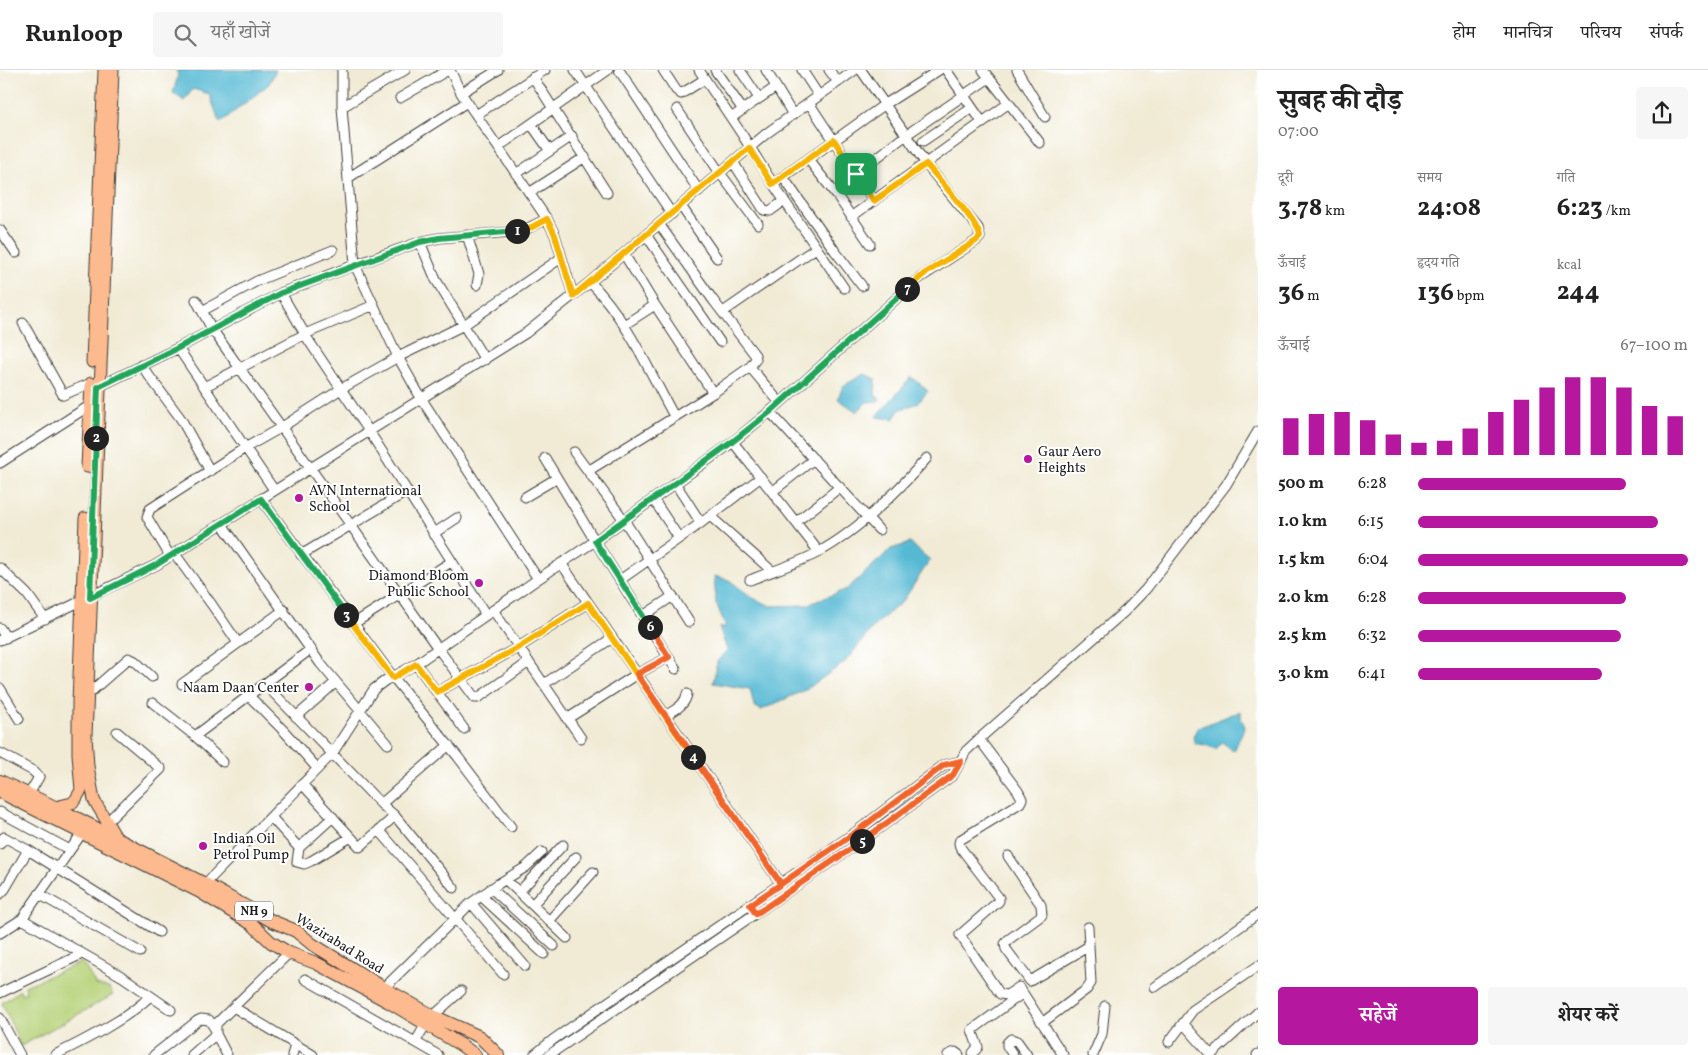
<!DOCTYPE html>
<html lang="hi">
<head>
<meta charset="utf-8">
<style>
  :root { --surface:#fff; --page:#f6f6f6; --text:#222; --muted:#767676; --line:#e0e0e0; --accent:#b5179e }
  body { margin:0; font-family:Vollkorn,"Noto Serif Devanagari",serif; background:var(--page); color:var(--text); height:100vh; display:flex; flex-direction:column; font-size:19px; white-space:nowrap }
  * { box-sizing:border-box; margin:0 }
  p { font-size:16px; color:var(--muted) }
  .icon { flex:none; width:28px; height:28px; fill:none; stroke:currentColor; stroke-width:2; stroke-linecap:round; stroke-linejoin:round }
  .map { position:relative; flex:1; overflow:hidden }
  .side { display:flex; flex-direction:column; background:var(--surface); width:450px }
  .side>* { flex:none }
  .pin { position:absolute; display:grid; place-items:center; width:42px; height:42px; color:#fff; margin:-21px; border-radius:10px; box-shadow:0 2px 8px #0006 }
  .km { position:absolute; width:25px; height:25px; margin:-12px; border-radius:50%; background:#222; color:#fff; font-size:14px; line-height:25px; text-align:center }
  .round { display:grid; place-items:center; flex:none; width:52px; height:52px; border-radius:5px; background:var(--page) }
  .overview { display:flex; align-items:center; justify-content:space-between; height:85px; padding:0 20px }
  h1 { font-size:28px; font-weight:700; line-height:38px }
  .stats { display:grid; grid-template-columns:repeat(3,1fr); gap:8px; height:85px; padding:5px 20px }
  .stats div { display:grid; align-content:center }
  .stats b { font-size:25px; font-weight:700 }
  .stats small { font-size:14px; font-weight:400 }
  .stats p { font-size:14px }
  .chart { height:140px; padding:10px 20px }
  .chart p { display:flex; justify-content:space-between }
  .chart svg { width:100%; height:90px; margin-top:5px; stroke:var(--accent); stroke-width:6 }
  .cta { display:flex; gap:10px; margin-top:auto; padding:10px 20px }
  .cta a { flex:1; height:58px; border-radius:5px; background:var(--accent); color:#fff; font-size:20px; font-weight:700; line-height:58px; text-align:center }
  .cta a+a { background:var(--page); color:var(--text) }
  ul { padding:0 20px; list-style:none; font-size:16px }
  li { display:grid; grid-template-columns:80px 60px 1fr; align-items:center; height:38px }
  li i { height:12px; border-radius:6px; background:var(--accent) }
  header { display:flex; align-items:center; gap:30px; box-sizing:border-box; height:70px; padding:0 25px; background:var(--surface); border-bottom:1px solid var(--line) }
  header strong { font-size:24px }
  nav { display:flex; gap:28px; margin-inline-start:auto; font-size:18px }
  .search { width:350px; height:45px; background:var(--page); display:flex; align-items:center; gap:12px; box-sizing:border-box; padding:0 18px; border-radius:5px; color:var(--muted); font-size:19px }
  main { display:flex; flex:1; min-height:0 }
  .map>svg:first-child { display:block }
  .green { fill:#b5d177; stroke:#68764a }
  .water { fill:#55b9d4; stroke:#386a78 }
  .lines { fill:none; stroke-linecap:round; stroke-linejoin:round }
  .minor-casing { stroke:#3c3b38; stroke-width:11 }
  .major-casing { stroke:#3c3b38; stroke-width:13 }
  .highway-casing { stroke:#3c3b38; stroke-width:14 }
  .minor { stroke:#fff; stroke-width:9 }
  .major { stroke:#fcba8e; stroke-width:11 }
  .highway { stroke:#fcba8e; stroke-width:12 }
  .split-1-casing { stroke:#fff; stroke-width:10 }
  .split-2-casing { stroke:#fff; stroke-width:10 }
  .split-3-casing { stroke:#fff; stroke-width:10 }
  .split-4-casing { stroke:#fff; stroke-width:10 }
  .split-5-casing { stroke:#fff; stroke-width:10 }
  .split-6-casing { stroke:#fff; stroke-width:10 }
  .split-7-casing { stroke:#fff; stroke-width:10 }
  .split-8-casing { stroke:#fff; stroke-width:10 }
  .split-1 { stroke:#f5b400; stroke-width:6 }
  .split-2 { stroke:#22a559; stroke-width:6 }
  .split-3 { stroke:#22a559; stroke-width:6 }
  .split-4 { stroke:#f5b400; stroke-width:6 }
  .split-5 { stroke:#f0652b; stroke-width:6 }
  .split-6 { stroke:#f0652b; stroke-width:6 }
  .split-7 { stroke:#22a559; stroke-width:6 }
  .split-8 { stroke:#f5b400; stroke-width:6 }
  .poi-dot { fill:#b5179e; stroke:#fff; stroke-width:2 }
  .labels { text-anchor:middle; stroke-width:4; stroke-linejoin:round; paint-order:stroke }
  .shield { fill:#fff; stroke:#606060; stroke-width:1 }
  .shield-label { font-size:12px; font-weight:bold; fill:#1c1c1c }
  .poi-label { font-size:14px; fill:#1c1c1c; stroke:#fff; text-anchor:start }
  .street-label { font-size:14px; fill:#1c1c1c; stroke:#fff }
</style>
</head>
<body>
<header>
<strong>Runloop</strong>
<div class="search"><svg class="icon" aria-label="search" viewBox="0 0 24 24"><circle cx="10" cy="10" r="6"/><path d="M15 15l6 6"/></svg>यहाँ खोजें</div>
<nav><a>होम</a><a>मानचित्र</a><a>परिचय</a><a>संपर्क</a></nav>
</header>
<main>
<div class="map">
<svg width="1258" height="985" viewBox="0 0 1258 985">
  <rect width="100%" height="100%" fill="#fff"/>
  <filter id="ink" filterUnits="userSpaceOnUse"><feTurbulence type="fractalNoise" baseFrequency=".02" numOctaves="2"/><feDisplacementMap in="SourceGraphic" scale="10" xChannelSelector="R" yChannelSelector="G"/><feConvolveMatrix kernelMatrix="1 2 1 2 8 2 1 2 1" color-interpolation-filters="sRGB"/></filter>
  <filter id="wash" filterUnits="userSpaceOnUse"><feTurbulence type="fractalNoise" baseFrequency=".0096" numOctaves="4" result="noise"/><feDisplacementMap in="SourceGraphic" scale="20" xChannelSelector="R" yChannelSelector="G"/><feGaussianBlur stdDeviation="1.12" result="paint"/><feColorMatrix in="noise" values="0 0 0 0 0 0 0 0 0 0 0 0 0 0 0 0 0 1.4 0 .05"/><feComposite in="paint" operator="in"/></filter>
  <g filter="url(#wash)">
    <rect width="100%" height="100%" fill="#f1ebd5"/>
    <path class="green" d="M82 892 96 915 109 918 113 925 21 976 2 933 20 920 22 924 26 922 25 916Z"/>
    <path class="water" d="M176 0H276L269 14 220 53 209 24 193 19 184 31 173 23 178 5Z
      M864 304 876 309 875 325 880 328 878 331 867 332 857 342 838 329 843 316Z
      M912 307 928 321 918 333 899 340 894 349 876 347Z
      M910 473 930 490 903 531 875 555 844 593 805 620 761 640 754 636 750 619 713 613 717 592 727 580 719 557H726L716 533 714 506 729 510 753 528 771 536 807 535 847 519 891 479Z
      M1241 641V649L1245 656 1234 681 1222 672 1216 679C1210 677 1201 673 1195 674L1193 667 1197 658Z"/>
  </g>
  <g filter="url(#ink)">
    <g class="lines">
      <defs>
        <path id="minor" d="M342 0V37L355 195 398 287 421 328 538 509
          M450 0 461 23 547 149 555 165 573 225
          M575 0 672 144
          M619 0 699 121
          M663 0 676 20 681 24 705 9
          M699 0 743 66 773 114 844 218
          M715 0 743 40
          M740 0 759 28
          M766 0 793 45
          M802 0 819 26
          M829 0 838 12
          M946 0 983 53
          M983 0 1040 73
          M1017 0 1045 47
          M533 7 607 123
          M461 23 498 0
          M400 28 448 0
          M809 33 874 131
          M342 37 405 0
          M677 39 720 103 758 154
          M476 45 545 0
          M731 48 776 17
          M531 54 550 81
          M923 71 972 38
          M498 77 608 0
          M808 89 838 127 870 174
          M733 92 764 140 770 141 784 131
          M516 104 572 66
          M856 104 906 65 989 8
          M783 107 835 181 862 216
          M348 108 467 32
          M773 114 884 35 939 0
          M529 123 585 87
          M681 136 717 188
          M851 147 1009 33
          M0 160 16 183
          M467 165 479 204 477 215
          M646 165 720 272
          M420 172 436 210 485 290
          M624 184 655 235 713 323
          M590 212C627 249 649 301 674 346
          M281 223 309 271 369 361 486 545
          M196 230 212 259 437 577 475 628H478L529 592
          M202 241 257 211 333 180
          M723 242 816 178
          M23 253 63 325 91 313
          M624 255 655 235
          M178 278 274 420
          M141 295 181 349 210 401
          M750 297 780 333
          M98 317 178 278 281 223 355 195 420 172 439 168 522 161 547 149
          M204 317 305 264 374 235
          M770 342 879 460
          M733 372 819 482
          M574 382 624 450 689 552
          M545 388 595 471 676 599
          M0 393 89 336
          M588 401 713 323 750 297 756 289 755 285 713 230 659 154
          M675 413 701 453
          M772 422 814 389
          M525 427 557 408
          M261 429 393 607 458 687 511 757
          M653 429 679 468
          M710 446 772 501
          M796 452 840 417
          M222 454 320 593 388 674
          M433 464 457 448
          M175 484 212 535 238 573
          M301 485 406 422
          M170 486 147 447 150 439 245 378 282 357 341 319 398 287 464 255 561 188
          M561 493 781 814
          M0 498 27 524 45 549
          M620 510 701 453 761 407
          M750 510C772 501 796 494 817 483 858 461 897 422 927 388
          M493 540 581 668
          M643 546 673 526
          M353 554 451 492
          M0 558 6 568
          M0 570 156 495 526 263 590 212 767 63 855 0
          M416 594 464 659
          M182 614 284 540
          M265 614 381 734 395 746 454 818
          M544 614 612 568
          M0 618 19 649
          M437 622 519 577 588 533
          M87 625 129 588 135 591 152 607
          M249 626 284 661 317 698
          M153 633 195 666 223 692
          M665 646C674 640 685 636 687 624
          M296 647 336 612
          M567 649 637 604 669 587
          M195 666 311 579
          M979 669 1018 721 1022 729 1020 733 960 770 959 773 960 777 999 828V831L960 865 1000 924 1007 925 1019 917 1063 985
          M0 683 33 701 39 707 29 724
          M302 714 360 777 395 746
          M381 734 449 675
          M0 742 70 780
          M271 747 299 778
          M333 747 299 778 297 792 304 794 311 791 351 767
          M106 753 161 699 117 662
          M379 760 503 904
          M0 774 4 767 28 780 159 862
          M1008 786 1041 835 1042 845 1008 870 1005 874 1006 879 1030 911 1089 876
          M506 810 567 868
          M205 814 332 684 374 619 386 610 393 607 416 594 538 509 595 471 733 372 780 333 917 210 976 171 980 167 978 158 926 94 861 0
          M491 818 554 876
          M519 822 563 775
          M0 824 5 819 28 780
          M39 824 140 882
          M481 826 544 884
          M471 833 525 896
          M532 835 576 787
          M22 849 123 907 171 940
          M549 851 593 802
          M0 863 22 849 82 763
          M305 909 438 985
          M1155 917 1258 844
          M384 918 471 833 498 814 526 797 542 782
          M0 923 82 884
          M235 938 313 985
          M433 946 461 921
          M0 948 20 985
          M1042 953 1087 919 1091 913 1088 857
          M1183 953 1211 985
          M416 971 426 954
          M1169 972 1193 940 1258 896
          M973 983 978 977 972 960 1023 923
          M55 985C83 971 129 948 150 926
          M154 985 197 951 201 949 209 950 215 959
          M192 985 216 964
          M227 985 216 964V954L289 883
          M292 985 295 975
          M534 985 554 969 856 762 944 695 961 691
          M549 985 864 769 953 705 966 681 979 669 1125 541 1146 519 1226 415 1258 361
          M948 985 955 982 959 985
          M1013 985 1007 976V973L1011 969 1017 971 1027 985
          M1093 985 1102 964 1105 936
          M1211 985 1258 942
          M1257 985 1258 984"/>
        <path id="major" d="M113 0C103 222 93 444 86 666L88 696 94 730 117 769
          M92 292 104 0
          M87 397 91 313
          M55 737 72 733 76 729 81 720 78 684V633L85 448"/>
        <path id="highway" d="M0 711 55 737 205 814 272 851 296 861 312 874 384 918 433 946 480 967 498 985
          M0 722 200 822 252 854 271 872 289 883 316 893 389 932 461 975 475 985"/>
      </defs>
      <use href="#minor" class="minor-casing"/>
      <use href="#major" class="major-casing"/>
      <use href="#highway" class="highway-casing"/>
      <use href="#minor" class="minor"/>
      <use href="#major" class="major"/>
      <use href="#highway" class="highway"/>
    </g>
  </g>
  <g class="lines" filter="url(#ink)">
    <defs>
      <path id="split-1" d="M517 161 532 157 547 149 555 165 573 226 749 78 772 114 834 70 856 104"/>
      <path id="split-2" d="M96 368 98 317 178 278 281 223 420 172 439 168 517 161"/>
      <path id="split-3" d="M96 368 90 528 156 495 261 429 346 545"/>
      <path id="split-4" d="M346 545 393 608 416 594 437 622 519 577 588 533 693 687"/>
      <path id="split-5" d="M693 687 781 814 856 762 944 695 961 691 953 705 862 771"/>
      <path id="split-6" d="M650 557 669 587 637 604 781 814 750 835 756 844 862 771"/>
      <path id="split-7" d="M650 557 595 471 732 372 770 342 907 219"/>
      <path id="split-8" d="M856 104 874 131 926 94C937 107 979 153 980 167L976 171 924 204 907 219"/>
    </defs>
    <use href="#split-1" class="split-1-casing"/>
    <use href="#split-2" class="split-2-casing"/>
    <use href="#split-3" class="split-3-casing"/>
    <use href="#split-4" class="split-4-casing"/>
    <use href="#split-5" class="split-5-casing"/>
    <use href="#split-6" class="split-6-casing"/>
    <use href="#split-7" class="split-7-casing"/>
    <use href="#split-8" class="split-8-casing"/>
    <use href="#split-1" class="split-1"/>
    <use href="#split-2" class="split-2"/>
    <use href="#split-3" class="split-3"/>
    <use href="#split-4" class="split-4"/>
    <use href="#split-5" class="split-5"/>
    <use href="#split-6" class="split-6"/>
    <use href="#split-7" class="split-7"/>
    <use href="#split-8" class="split-8"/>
  </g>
  <g class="poi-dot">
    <circle cx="1028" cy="389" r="5"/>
    <circle cx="299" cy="428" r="5"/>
    <circle cx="479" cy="513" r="5"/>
    <circle cx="309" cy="617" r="5"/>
    <circle cx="203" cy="776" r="5"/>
  </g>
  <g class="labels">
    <rect class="shield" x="235" y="831.5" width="38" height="19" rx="4"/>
    <g class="shield-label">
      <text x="254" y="845">NH 9</text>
    </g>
    <g class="poi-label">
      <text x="1038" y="386">Gaur Aero<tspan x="1038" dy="16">Heights</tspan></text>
      <text x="309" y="425">AVN International<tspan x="309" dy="16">School</tspan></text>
      <text x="469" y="510" text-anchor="end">Diamond Bloom<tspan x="469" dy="16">Public School</tspan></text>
      <text x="299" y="622" text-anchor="end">Naam Daan Center</text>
      <text x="213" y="773">Indian Oil<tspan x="213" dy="16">Petrol Pump</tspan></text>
    </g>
    <g class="street-label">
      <text transform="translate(340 873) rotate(32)" y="5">Wazirabad Road</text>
    </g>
  </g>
</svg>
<div class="pin" style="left:856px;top:104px;background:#1e9e55"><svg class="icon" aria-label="arrive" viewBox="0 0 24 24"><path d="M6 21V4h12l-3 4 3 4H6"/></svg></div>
<b class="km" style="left:517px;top:161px">1</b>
<b class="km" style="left:96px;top:368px">2</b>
<b class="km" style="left:346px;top:545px">3</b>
<b class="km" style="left:693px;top:687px">4</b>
<b class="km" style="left:862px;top:771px">5</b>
<b class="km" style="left:650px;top:557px">6</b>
<b class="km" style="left:907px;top:219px">7</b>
</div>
<section class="side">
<div class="overview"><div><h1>सुबह की दौड़</h1><p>07:00</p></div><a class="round"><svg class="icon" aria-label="share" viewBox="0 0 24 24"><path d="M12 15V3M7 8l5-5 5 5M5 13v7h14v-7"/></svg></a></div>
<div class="stats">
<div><p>दूरी</p><b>3.78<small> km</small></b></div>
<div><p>समय</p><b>24:08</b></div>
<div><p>गति</p><b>6:23<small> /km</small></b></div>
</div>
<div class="stats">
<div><p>ऊँचाई</p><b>36<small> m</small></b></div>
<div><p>हृदय गति</p><b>136<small> bpm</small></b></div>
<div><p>kcal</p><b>244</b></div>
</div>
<div class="chart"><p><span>ऊँचाई</span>67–100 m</p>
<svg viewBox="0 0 160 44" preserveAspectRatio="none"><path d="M5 44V26M15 44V24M25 44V23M35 44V27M45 44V34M55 44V38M65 44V37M75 44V31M85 44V23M95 44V17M105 44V11M115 44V6M125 44V6M135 44V11M145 44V20M155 44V25"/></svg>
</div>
<ul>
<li><b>500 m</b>6:28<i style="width:77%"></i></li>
<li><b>1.0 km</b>6:15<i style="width:89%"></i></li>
<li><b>1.5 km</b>6:04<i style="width:100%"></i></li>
<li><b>2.0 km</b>6:28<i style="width:77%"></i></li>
<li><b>2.5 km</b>6:32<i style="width:75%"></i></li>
<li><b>3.0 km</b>6:41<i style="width:68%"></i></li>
</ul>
<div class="cta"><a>सहेजें</a><a>शेयर करें</a></div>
</section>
</main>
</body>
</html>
